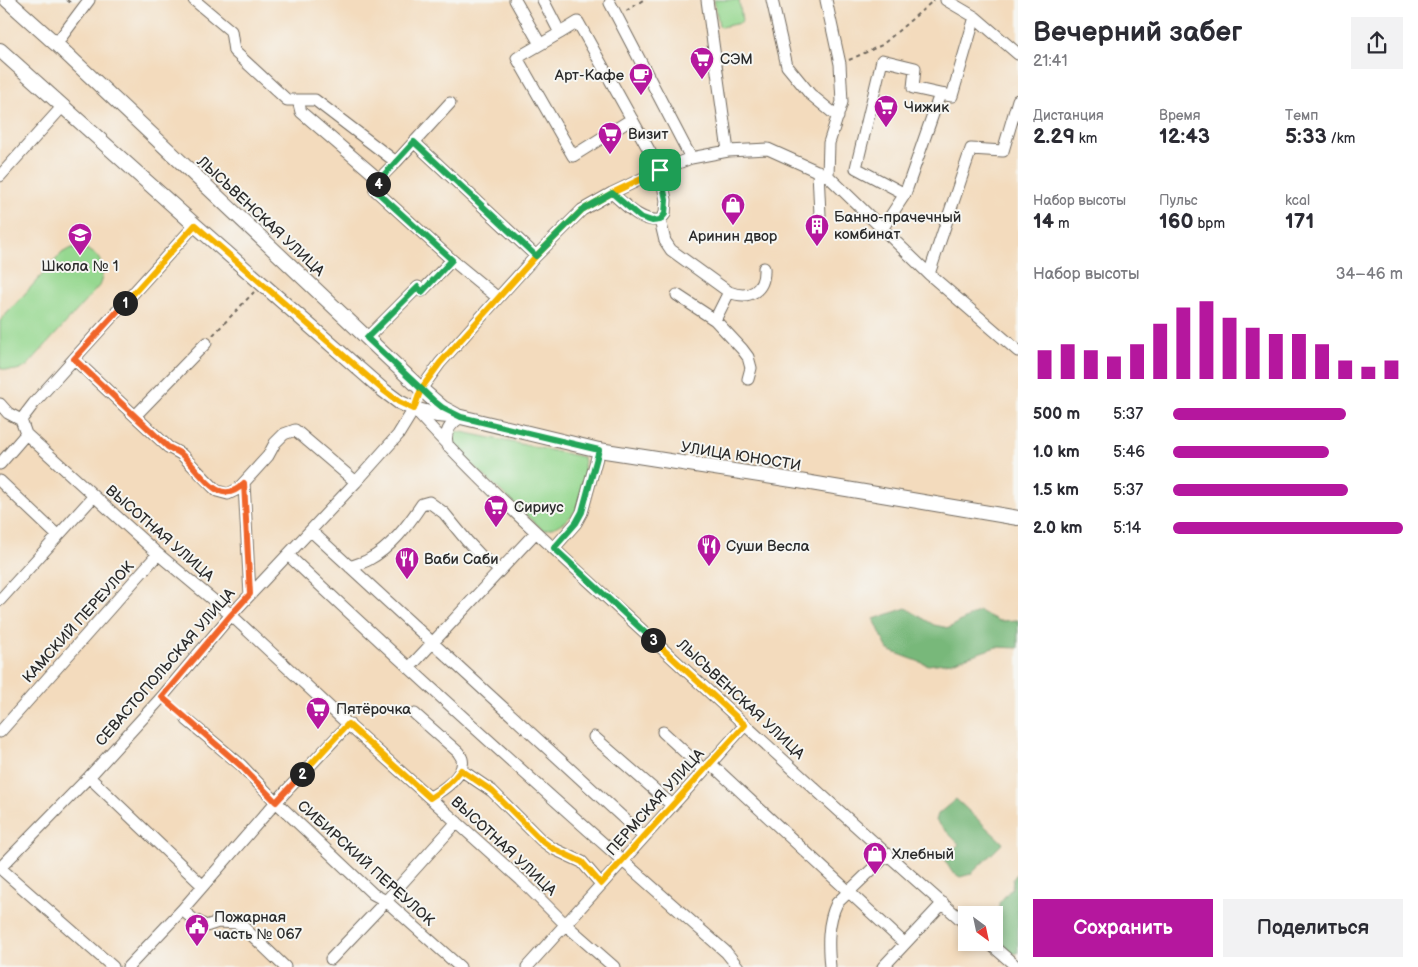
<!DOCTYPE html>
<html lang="ru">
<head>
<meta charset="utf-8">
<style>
  :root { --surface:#fff; --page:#f2f2f3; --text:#2b2b33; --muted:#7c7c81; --accent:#b5179e }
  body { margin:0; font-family:"Balsamiq Sans",sans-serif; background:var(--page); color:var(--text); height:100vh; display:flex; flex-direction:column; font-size:19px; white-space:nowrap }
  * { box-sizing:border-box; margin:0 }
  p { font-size:16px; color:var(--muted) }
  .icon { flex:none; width:28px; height:28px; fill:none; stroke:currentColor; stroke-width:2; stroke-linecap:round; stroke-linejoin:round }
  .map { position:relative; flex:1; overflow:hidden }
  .details { display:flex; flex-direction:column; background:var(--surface); width:400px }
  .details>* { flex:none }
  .needle { width:32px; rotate:147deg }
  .tools { position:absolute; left:958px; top:906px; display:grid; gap:10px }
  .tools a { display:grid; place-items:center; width:45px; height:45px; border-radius:0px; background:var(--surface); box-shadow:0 2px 8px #0003; font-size:25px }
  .pin { position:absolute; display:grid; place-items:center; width:42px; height:42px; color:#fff; margin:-21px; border-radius:10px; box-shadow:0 2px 8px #0006 }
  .km { position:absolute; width:25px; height:25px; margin:-12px; border-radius:50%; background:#222; color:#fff; font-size:14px; line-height:25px; text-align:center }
  .round { display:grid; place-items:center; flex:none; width:52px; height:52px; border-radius:0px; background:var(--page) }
  .head { display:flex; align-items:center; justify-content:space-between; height:85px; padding:0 15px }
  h1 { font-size:28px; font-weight:800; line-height:38px }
  .figures { display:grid; grid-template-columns:repeat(3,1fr); gap:8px; height:85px; padding:5px 15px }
  .figures div { display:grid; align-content:center }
  .figures b { font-size:21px; font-weight:800 }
  .figures small { font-size:14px; font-weight:400 }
  .figures p { font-size:14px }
  .chart { height:140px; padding:10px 15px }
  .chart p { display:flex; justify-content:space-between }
  .chart svg { width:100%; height:90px; margin-top:5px; stroke:var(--accent); stroke-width:6 }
  .cta { display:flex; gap:10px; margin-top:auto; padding:10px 15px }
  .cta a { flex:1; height:58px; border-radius:0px; background:var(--accent); color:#fff; font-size:20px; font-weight:800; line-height:58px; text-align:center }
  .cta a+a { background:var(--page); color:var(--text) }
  ul { padding:0 15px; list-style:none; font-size:16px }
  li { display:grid; grid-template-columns:80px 60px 1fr; align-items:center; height:38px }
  li i { height:12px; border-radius:6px; background:var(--accent) }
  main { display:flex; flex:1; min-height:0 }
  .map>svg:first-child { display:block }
  .green { fill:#96d890; stroke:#60825e }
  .forest { fill:#78b87a; stroke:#527252 }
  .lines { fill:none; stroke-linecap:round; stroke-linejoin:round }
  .minor-casing { stroke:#71695e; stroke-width:13 }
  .major-casing { stroke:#71695e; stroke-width:16 }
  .path { stroke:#71695e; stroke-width:2; stroke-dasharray:4 4; stroke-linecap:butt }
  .minor { stroke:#fff; stroke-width:11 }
  .major { stroke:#fff; stroke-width:14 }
  .split-1-casing { stroke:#fff; stroke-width:10 }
  .split-2-casing { stroke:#fff; stroke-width:10 }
  .split-3-casing { stroke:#fff; stroke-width:10 }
  .split-4-casing { stroke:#fff; stroke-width:10 }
  .split-5-casing { stroke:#fff; stroke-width:10 }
  .split-1 { stroke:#f5b400; stroke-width:6 }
  .split-2 { stroke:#f0652b; stroke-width:6 }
  .split-3 { stroke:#f5b400; stroke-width:6 }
  .split-4 { stroke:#22a559; stroke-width:6 }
  .split-5 { stroke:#22a559; stroke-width:6 }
  .labels { text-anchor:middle; stroke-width:4; stroke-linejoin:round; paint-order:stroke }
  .poi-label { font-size:15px; fill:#2b2b2b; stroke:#f6f6f2; text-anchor:start }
  .street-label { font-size:15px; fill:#2b2b2b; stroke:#f6f6f2 }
</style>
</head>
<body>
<main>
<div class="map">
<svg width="1018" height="967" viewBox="0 0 1018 967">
  <rect width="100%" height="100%" fill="#f6f6f2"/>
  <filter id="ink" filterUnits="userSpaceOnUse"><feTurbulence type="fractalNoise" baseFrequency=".02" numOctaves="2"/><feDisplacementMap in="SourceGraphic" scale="10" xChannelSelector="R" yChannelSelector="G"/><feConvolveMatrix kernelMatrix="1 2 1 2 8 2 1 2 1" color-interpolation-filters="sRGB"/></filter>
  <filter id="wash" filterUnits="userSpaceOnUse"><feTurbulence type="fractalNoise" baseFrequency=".0096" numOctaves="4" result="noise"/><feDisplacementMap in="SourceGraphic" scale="20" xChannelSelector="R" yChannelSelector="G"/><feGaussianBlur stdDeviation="1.12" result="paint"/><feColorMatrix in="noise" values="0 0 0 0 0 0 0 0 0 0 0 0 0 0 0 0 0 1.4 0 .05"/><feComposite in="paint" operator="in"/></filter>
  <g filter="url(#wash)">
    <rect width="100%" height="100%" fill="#f3dbbd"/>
    <path class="green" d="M714 0H739L742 21 740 23 721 27 719 25Z
      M77 247C99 250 108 266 99 286L27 366C17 371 10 372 0 368V321L62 253 69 249Z
      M457 431 583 457 586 479 576 511 567 520 555 527 543 530 452 446 449 438Z"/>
    <path class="forest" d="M906 608 934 625 949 628 979 611 999 621 1018 620V648L996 647 952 662 928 665 888 650 874 619Z
      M956 799 1003 843 971 874 960 877 952 872 944 859 959 844 936 821 938 814Z
      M1018 872V953L1010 954 1001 943 994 938V923L999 913V903L1012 888 1013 879Z"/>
  </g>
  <g filter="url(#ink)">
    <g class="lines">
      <defs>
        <path id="minor" d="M194 0 231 31 234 51 287 100H315L396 162 450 103
          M515 0 540 44
          M543 0 560 33 578 22 660 170 666 200 665 214 660 220C640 222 626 205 612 193
          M707 0 728 151
          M772 0 787 66 810 94 838 117
          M826 0 840 64 842 102 829 143 828 176
          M946 0 975 17 1018 54
          M610 3 691 158
          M560 33 517 58 573 156 632 119
          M56 44 89 0
          M298 100 301 112 380 180
          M414 142 536 256
          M396 162 381 177 375 190 452 260
          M818 171 820 215
          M0 176 63 106
          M905 194 856 168 882 60 915 68 913 88 940 94
          M660 220 665 241 671 250 729 292C750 300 765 291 764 268
          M882 229 905 194 940 94 952 96 975 17
          M929 274 971 149 1003 151 1018 100
          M677 295 715 320 742 349 748 357 751 368 748 379
          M715 320 729 292
          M367 338 418 287 422 291 452 260 498 298
          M74 359 168 447 181 454 217 491 228 494 238 489 268 456 275 443 284 434 295 430 356 482
          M421 389 440 363 498 298 536 256 582 210 612 193 660 170 691 158 728 151 768 149 828 176 929 274 1018 351
          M0 404 8 413 21 420 26 434 158 554 231 615 352 728 521 880 565 924 614 967
          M135 416 206 343
          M21 420 34 403 195 225
          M448 446C443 433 450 424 461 417
          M0 464 26 434
          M0 481 58 536
          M244 483 250 595
          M311 531 644 837
          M554 548 576 523 582 512 599 450
          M288 555C431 690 578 822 726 952L738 967
          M350 567C356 564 363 563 368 560 391 548 408 525 422 504L429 502 444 513 467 541 483 558 500 570
          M0 600 94 496
          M409 668 536 532
          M415 714 458 752C459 754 461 756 462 759 466 775 442 791 430 797
          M187 720 241 765 276 802 373 894 386 901 460 967
          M0 732 158 554
          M663 732 704 770
          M594 737 672 805
          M710 763 904 943
          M461 770 492 791 541 840 552 848 582 862 601 884
          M89 777 202 885
          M0 868 89 777 162 697 231 615 356 482 398 435 414 409C489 492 572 565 654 641 757 736 860 832 966 924
          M0 868 113 967
          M182 910 193 919 206 926 218 922 239 923 285 967
          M988 942 1017 967
          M331 959 386 901 457 822
          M128 967 182 910 276 802 349 724
          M527 967 745 725
          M830 967C828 946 827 923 837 903L888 854
          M883 967 943 903"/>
        <path id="major" d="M7 0 56 44 421 389 443 408 456 415
          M0 50 195 225 383 390 399 402 414 409 437 415 461 417 599 450 805 482 1018 518"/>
      </defs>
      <use href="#minor" class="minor-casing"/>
      <use href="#major" class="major-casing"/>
      <path class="path" d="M67 0 73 5
        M626 11 643 0
        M849 60 882 45 934 0
        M213 335 254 292
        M170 703 181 714"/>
      <use href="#minor" class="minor"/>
      <use href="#major" class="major"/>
    </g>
  </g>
  <g class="lines" filter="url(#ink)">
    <defs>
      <path id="split-1" d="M125 303 195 225 383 390 399 402 414 409 421 389 440 363 536 256 582 210 612 193 660 170"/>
      <path id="split-2" d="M125 303 74 359 168 447C172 449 177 451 181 454 200 469 218 511 244 483L250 594 231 615 162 697 241 766 276 802 302 774"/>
      <path id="split-3" d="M302 774 348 724 430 798C443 790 452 782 461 770L492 791 541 840 552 848 582 862 601 884 745 725 653 640"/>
      <path id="split-4" d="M378 184 375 190 452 260 422 292 418 287 367 338 433 400 443 408 461 417 599 450 582 512 576 523 554 548 653 640"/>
      <path id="split-5" d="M378 184 382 177 414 142 536 256 582 210 612 193 640 217 652 221 660 220 665 214 666 200 660 170"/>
    </defs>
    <use href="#split-1" class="split-1-casing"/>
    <use href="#split-2" class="split-2-casing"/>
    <use href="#split-3" class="split-3-casing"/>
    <use href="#split-4" class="split-4-casing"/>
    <use href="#split-5" class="split-5-casing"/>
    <use href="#split-1" class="split-1"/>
    <use href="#split-2" class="split-2"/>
    <use href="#split-3" class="split-3"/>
    <use href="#split-4" class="split-4"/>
    <use href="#split-5" class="split-5"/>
  </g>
  <defs>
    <symbol id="supermarket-pin" viewBox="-11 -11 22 30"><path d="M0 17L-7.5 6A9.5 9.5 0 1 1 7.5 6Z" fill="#b5179e" stroke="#f6f6f2"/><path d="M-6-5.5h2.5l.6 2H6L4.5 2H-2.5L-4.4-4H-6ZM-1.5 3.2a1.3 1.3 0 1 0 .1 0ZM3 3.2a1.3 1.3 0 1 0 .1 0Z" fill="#fff"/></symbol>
    <symbol id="cafe-pin" viewBox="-11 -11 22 30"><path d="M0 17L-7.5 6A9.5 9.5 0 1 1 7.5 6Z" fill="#b5179e" stroke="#f6f6f2"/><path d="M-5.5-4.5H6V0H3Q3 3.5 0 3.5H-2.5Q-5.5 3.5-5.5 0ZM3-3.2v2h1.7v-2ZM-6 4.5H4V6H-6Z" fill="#fff"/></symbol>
    <symbol id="shop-pin" viewBox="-11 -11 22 30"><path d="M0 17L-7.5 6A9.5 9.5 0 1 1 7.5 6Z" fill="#b5179e" stroke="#f6f6f2"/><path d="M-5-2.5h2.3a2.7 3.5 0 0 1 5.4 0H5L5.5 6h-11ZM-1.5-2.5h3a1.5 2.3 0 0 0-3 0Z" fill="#fff"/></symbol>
    <symbol id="building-pin" viewBox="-11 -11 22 30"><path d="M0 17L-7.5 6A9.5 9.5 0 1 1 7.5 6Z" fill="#b5179e" stroke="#f6f6f2"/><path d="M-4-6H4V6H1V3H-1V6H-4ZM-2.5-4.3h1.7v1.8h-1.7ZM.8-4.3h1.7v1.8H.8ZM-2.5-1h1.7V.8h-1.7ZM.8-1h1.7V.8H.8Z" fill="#fff"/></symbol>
    <symbol id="school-pin" viewBox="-11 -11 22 30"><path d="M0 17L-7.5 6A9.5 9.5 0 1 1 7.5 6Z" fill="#b5179e" stroke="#f6f6f2"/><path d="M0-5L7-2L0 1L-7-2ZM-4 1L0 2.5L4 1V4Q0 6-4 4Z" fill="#fff"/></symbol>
    <symbol id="restaurant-pin" viewBox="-11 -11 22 30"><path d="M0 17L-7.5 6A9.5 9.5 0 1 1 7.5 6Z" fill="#b5179e" stroke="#f6f6f2"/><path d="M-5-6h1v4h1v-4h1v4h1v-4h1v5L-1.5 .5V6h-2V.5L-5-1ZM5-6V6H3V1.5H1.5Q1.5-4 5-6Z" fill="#fff"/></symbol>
    <symbol id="civic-pin" viewBox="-11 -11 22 30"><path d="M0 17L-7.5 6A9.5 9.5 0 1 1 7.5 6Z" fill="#b5179e" stroke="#f6f6f2"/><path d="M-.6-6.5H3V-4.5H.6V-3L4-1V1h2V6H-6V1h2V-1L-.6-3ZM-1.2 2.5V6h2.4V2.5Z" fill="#fff"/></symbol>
  </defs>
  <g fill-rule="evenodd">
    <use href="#supermarket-pin" x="688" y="45" width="28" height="38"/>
    <use href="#cafe-pin" x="627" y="61" width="28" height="38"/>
    <use href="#supermarket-pin" x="872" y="93" width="28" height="38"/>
    <use href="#supermarket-pin" x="596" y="120" width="28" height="38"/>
    <use href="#shop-pin" x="719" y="191" width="28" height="38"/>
    <use href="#building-pin" x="803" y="212" width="28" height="38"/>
    <use href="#school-pin" x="66" y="221" width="28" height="38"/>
    <use href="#supermarket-pin" x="482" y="493" width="28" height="38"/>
    <use href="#restaurant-pin" x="695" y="532" width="28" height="38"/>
    <use href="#restaurant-pin" x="393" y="545" width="28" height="38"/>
    <use href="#supermarket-pin" x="304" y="695" width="28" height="38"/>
    <use href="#shop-pin" x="861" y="840" width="28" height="38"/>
    <use href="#civic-pin" x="183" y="912" width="28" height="38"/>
  </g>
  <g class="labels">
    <g class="poi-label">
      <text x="720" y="64">СЭМ</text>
      <text x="624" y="80" text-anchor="end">Арт-Кафе</text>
      <text x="904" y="112">Чижик</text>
      <text x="628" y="139">Визит</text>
      <text x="834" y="222">Банно-прачечный<tspan x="834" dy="17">комбинат</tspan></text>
      <text x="733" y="241" text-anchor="middle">Аринин двор</text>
      <text x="80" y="271" text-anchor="middle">Школа № 1</text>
      <text x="514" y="512">Сириус</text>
      <text x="726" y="551">Суши Весла</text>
      <text x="424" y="564">Ваби Саби</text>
      <text x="336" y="714">Пятёрочка</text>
      <text x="892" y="859">Хлебный</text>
      <text x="214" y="922">Пожарная<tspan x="214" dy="17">часть № 067</tspan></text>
    </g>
    <g class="street-label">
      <text transform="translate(261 216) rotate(43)" y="5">ЛЫСЬВЕНСКАЯ УЛИЦА</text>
      <text transform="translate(741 456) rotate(9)" y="5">УЛИЦА ЮНОСТИ</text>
      <text transform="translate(160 533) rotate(41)" y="5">ВЫСОТНАЯ УЛИЦА</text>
      <text transform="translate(78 622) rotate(-48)" y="5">КАМСКИЙ ПЕРЕУЛОК</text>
      <text transform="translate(165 667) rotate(-49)" y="5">СЕВАСТОПОЛЬСКАЯ УЛИЦА</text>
      <text transform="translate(741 699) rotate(43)" y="5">ЛЫСЬВЕНСКАЯ УЛИЦА</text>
      <text transform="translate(655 802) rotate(-48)" y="5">ПЕРМСКАЯ УЛИЦА</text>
      <text transform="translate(504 846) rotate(43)" y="5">ВЫСОТНАЯ УЛИЦА</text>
      <text transform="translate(366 863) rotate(42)" y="5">СИБИРСКИЙ ПЕРЕУЛОК</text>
    </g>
  </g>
</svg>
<div class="tools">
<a><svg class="needle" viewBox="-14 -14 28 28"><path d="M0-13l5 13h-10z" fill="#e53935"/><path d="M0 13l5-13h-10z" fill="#7c7c81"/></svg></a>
</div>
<div class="pin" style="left:660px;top:170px;background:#1e9e55"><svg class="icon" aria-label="arrive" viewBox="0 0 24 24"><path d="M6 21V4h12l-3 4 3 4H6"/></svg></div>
<b class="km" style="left:125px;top:303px">1</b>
<b class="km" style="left:302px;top:774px">2</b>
<b class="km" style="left:653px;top:640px">3</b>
<b class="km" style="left:378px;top:184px">4</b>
</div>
<section class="details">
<div class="head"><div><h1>Вечерний забег</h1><p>21:41</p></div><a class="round"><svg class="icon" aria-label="share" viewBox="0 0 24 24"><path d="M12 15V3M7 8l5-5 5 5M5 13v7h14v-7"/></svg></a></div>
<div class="figures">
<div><p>Дистанция</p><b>2.29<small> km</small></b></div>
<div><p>Время</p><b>12:43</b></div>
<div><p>Темп</p><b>5:33<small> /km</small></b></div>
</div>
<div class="figures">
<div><p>Набор высоты</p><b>14<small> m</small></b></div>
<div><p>Пульс</p><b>160<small> bpm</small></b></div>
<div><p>kcal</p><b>171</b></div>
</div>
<div class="chart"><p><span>Набор высоты</span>34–46 m</p>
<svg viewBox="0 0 160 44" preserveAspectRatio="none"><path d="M5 44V30M15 44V27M25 44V30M35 44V33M45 44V27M55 44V17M65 44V9M75 44V6M85 44V14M95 44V19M105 44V22M115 44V22M125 44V27M135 44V35M145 44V38M155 44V35"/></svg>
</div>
<ul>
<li><b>500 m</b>5:37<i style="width:75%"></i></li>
<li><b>1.0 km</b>5:46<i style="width:68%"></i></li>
<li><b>1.5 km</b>5:37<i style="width:76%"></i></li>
<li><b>2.0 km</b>5:14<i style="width:100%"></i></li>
</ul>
<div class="cta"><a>Сохранить</a><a>Поделиться</a></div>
</section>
</main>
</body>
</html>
